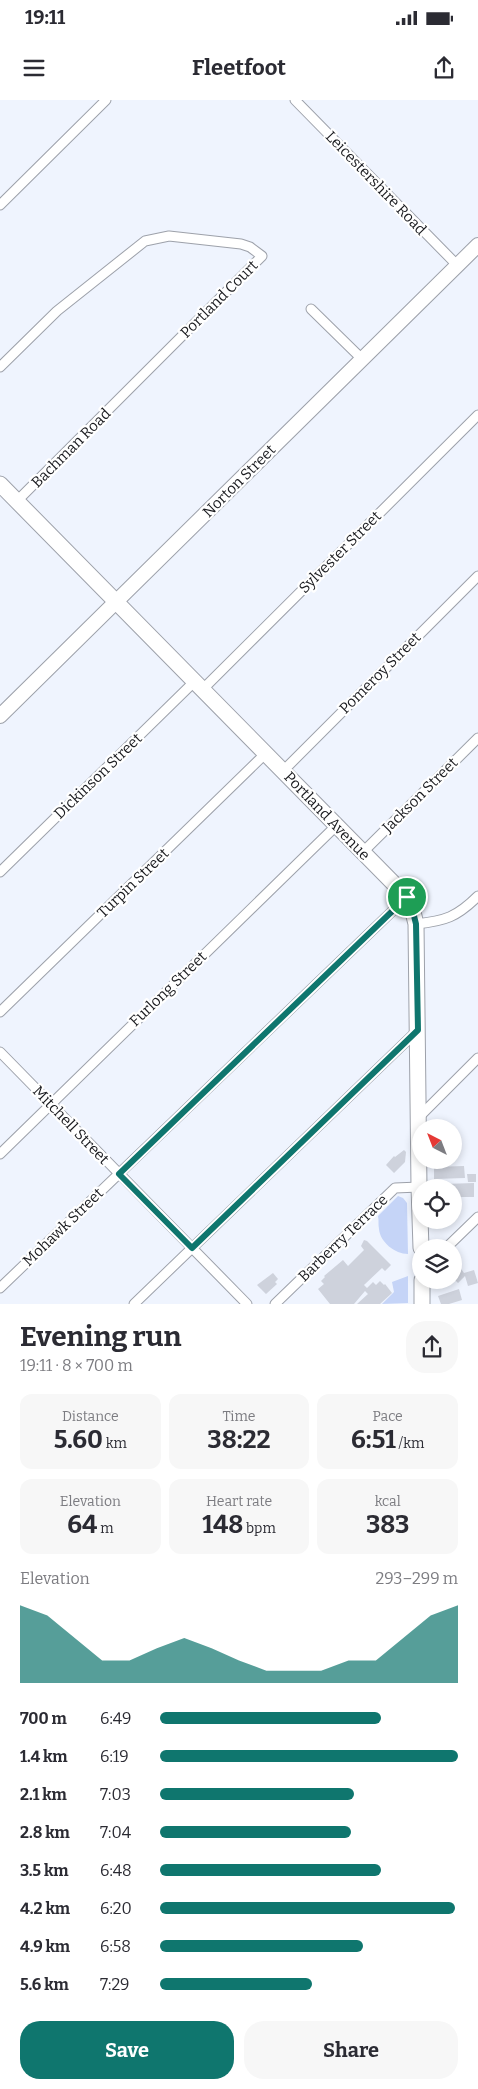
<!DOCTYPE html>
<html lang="en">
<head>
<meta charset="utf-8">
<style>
  :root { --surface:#fff; --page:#f7f7f7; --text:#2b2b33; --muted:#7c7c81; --accent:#0f766e }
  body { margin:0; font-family:Bitter,serif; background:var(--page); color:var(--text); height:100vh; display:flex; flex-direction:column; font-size:19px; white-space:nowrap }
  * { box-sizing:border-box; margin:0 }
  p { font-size:16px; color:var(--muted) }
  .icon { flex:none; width:28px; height:28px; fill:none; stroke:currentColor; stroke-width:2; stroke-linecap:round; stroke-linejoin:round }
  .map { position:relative; height:1204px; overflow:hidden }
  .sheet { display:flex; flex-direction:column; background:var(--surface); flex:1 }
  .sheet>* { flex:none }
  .needle { width:32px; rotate:318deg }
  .buttons { position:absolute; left:412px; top:1019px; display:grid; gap:10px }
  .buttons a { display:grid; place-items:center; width:50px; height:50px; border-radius:50%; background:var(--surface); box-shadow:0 2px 8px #0003; font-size:25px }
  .pin { position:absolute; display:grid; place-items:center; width:42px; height:42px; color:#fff; margin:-21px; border:2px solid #fff; border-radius:50%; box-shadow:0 1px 5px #0007 }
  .round { display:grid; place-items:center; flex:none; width:52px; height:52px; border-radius:20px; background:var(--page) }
  .summary { display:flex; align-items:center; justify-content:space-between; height:85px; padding:0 20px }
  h1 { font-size:28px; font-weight:700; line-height:38px }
  .figures { display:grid; grid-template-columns:repeat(3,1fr); gap:8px; height:85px; padding:5px 20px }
  .figures div { display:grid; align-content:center; border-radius:12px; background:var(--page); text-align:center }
  .figures b { font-size:25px; font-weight:700 }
  .figures small { font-size:14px; font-weight:400 }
  .figures p { font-size:14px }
  .chart { height:140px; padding:10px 20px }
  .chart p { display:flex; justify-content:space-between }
  .chart svg { width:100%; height:90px; margin-top:5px; fill:var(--accent); opacity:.7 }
  .action { display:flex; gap:10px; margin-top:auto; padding:10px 20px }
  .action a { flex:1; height:58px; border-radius:20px; background:var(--accent); color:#fff; font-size:20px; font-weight:700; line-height:58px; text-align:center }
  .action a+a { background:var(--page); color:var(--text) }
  ul { padding:0 20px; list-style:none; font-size:16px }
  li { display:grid; grid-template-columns:80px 60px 1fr; align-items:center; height:38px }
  li i { height:12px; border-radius:6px; background:var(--accent) }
  .status { display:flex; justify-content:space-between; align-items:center; height:35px; padding:0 25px; background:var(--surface); direction:ltr }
  .status svg { height:14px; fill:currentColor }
  header { display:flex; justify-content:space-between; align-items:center; height:65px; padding:0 20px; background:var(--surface); font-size:22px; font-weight:700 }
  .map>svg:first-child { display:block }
  .green { fill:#c5d4f7 }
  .building { fill:#ced2dc }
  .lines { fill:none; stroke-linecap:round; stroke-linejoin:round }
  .minor-casing { stroke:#9da1aa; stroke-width:11 }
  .secondary-casing { stroke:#9da1aa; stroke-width:16 }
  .primary-casing { stroke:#9da1aa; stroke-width:17 }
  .minor { stroke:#fff; stroke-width:9 }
  .secondary { stroke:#fff; stroke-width:14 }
  .primary { stroke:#fff; stroke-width:15 }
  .route-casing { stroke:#fff; stroke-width:10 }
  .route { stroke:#0f766e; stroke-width:6 }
  .labels { text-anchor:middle; stroke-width:4.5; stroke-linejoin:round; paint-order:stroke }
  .street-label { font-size:15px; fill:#18191d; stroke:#fff }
</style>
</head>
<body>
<div class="status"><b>19:11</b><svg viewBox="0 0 49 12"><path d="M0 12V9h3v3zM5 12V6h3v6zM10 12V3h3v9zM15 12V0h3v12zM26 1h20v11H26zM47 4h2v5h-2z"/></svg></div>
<header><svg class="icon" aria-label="menu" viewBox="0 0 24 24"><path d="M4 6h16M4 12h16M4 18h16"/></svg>Fleetfoot<svg class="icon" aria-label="share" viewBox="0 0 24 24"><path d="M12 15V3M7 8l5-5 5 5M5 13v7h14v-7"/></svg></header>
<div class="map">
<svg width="478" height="1204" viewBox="0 0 478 1204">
  <rect width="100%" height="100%" fill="#eff4fe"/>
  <path class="green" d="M398 1096 403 1098 407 1103 408 1154C395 1154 380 1142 379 1129 378 1125 379 1120 378 1116Z
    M408 1176V1203L382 1204 394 1192 392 1182Z"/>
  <path class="building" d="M404 1050 406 1052 405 1062 394 1073 386 1065 394 1056 395 1057Z
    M464 1066 465 1078 434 1079V1067Z
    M467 1074H476V1082H468Z
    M474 1083V1097H454V1088H444V1084Z
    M364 1140 367 1141 391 1165 385 1171 382 1168 364 1185 367 1188 373 1182 376 1185 380 1181 384 1185 385 1184 392 1193 380 1204H357L368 1194 365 1191 354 1204H330L318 1189 324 1184 321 1181 325 1177 324 1176 343 1160 348 1166 364 1150 361 1146Z
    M454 1159 464 1173 474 1170 478 1183 468 1186 465 1176 458 1183 454 1179Z
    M273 1173 278 1179 275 1182 277 1184 266 1194 257 1185Z
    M459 1189 462 1200 449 1204H441L438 1196Z"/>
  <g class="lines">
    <defs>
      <path id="minor" d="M295 0 457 165
        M0 105 106 0
        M311 209 362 259
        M0 267 57 211 145 141 169 136 241 144 250 147 262 156 17 401
        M203 589 478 315
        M283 671 478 476
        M363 752 478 638
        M0 772 195 581
        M416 824C445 821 457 817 478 796
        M0 912 266 653
        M0 952 247 1204
        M419 1017 478 958
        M0 1054 337 725
        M446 1148 478 1117
        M0 1188 407 797
        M134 1204 418 930
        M275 1204 395 1088 419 1087"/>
      <path id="secondary" d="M0 616 478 145"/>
      <path id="primary" d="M0 384 407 797 412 808 416 824 419 1087 421 1148
        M422 1180V1204"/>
    </defs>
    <use href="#minor" class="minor-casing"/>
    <use href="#secondary" class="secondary-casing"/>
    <use href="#primary" class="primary-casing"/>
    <use href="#minor" class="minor"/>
    <use href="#secondary" class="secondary"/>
    <use href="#primary" class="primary"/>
  </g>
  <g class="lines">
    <defs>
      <path id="route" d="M407 797 412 808 416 824 418 930 192 1148 119 1074Z"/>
    </defs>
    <use href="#route" class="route-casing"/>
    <use href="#route" class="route"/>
  </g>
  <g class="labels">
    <g class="street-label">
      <text transform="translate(376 83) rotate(46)" y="5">Leicestershire Road</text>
      <text transform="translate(219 199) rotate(-45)" y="5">Portland Court</text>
      <text transform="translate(71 348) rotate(-45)" y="5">Bachman Road</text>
      <text transform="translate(239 381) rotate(-45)" y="5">Norton Street</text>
      <text transform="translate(340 452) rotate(-45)" y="5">Sylvester Street</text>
      <text transform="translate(380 573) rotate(-45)" y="5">Pomeroy Street</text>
      <text transform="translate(98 676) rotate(-44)" y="5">Dickinson Street</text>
      <text transform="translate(420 695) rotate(-45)" y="5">Jackson Street</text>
      <text transform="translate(327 716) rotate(46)" y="5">Portland Avenue</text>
      <text transform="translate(133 783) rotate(-44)" y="5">Turpin Street</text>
      <text transform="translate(168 889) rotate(-44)" y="5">Furlong Street</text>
      <text transform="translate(71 1025) rotate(46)" y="5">Mitchell Street</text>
      <text transform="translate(63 1127) rotate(-44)" y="5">Mohawk Street</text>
      <text transform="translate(343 1138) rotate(-44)" y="5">Barberry Terrace</text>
    </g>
  </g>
</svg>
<div class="buttons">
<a><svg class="needle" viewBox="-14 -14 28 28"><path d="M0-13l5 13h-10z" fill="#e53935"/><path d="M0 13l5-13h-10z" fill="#7c7c81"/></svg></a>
<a><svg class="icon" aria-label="locate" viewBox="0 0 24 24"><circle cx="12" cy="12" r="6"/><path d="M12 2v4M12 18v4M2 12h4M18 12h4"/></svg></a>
<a><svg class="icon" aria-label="layers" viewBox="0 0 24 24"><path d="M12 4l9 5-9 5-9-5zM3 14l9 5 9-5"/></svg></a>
</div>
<div class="pin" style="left:407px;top:797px;background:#1e9e55"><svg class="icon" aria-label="arrive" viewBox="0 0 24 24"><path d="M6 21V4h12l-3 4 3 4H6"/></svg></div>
</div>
<section class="sheet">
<div class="summary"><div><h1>Evening run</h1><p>19:11 · 8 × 700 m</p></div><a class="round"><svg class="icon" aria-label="share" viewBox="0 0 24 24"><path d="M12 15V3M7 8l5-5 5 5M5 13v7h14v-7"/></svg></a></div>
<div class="figures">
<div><p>Distance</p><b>5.60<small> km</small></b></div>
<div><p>Time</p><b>38:22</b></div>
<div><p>Pace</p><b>6:51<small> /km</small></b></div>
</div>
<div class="figures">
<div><p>Elevation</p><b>64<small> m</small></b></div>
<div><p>Heart rate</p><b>148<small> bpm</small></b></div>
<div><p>kcal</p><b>383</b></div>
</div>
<div class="chart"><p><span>Elevation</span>293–299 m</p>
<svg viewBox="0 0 160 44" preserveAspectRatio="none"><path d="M0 44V6L10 11L20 22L30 33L40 33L50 27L60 22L70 27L80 33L90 38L100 38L110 38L120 33L130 33L140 22L150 11L160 6V44z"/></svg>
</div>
<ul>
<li><b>700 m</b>6:49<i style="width:74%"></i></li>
<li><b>1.4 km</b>6:19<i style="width:100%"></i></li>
<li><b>2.1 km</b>7:03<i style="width:65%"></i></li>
<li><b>2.8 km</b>7:04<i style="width:64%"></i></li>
<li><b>3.5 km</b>6:48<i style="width:74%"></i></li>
<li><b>4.2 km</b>6:20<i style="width:99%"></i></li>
<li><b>4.9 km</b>6:58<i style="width:68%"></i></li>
<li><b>5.6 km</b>7:29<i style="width:51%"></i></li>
</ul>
<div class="action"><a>Save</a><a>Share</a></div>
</section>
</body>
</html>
